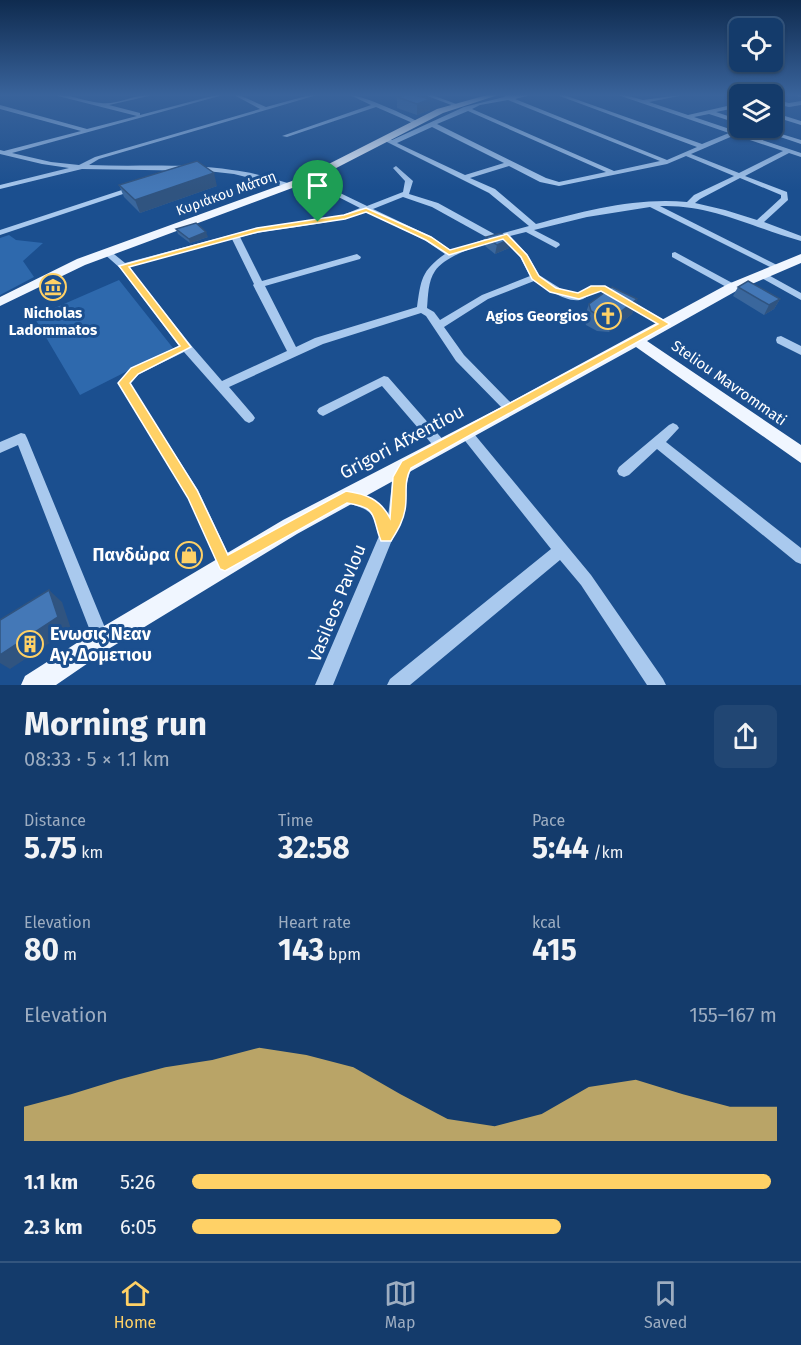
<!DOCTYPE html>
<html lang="en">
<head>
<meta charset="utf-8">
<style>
  :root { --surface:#143b6b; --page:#214673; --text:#f1f3f6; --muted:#9dadc1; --line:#33557e; --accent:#ffd166 }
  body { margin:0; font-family:"Fira Sans",sans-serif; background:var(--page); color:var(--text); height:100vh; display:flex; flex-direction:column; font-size:22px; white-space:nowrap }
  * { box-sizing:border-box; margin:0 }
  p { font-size:20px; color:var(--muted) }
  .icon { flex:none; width:33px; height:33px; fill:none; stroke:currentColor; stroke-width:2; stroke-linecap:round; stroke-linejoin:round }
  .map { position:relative; height:685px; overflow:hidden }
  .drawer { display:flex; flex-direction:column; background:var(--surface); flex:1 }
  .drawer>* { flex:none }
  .controls { position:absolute; left:729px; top:18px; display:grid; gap:12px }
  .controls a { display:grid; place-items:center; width:54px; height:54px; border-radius:9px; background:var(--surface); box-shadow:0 2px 4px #0004,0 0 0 2px var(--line); font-size:30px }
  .pin { position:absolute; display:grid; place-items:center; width:51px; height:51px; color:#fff; margin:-62px -26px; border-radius:50% 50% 50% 0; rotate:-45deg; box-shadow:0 0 6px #0007 }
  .pin .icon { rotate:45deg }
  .round { display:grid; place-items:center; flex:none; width:63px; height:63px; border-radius:9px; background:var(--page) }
  .summary { display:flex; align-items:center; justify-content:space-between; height:102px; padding:0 24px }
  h1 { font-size:33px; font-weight:700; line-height:45px }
  .metrics { display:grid; grid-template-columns:repeat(3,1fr); gap:9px; height:102px; padding:6px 24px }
  .metrics div { display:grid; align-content:center }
  .metrics b { font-size:30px; font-weight:700 }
  .metrics small { font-size:16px; font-weight:400 }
  .metrics p { font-size:16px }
  .chart { height:168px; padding:12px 24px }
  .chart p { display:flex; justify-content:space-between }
  .chart svg { width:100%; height:108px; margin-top:6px; fill:var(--accent); opacity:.7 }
  ul { padding:0 24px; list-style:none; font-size:20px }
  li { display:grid; grid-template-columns:96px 72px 1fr; align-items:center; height:45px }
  li i { height:15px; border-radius:8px; background:var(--accent) }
  .menu { display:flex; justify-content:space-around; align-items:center; height:84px; border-top:2px solid var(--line); background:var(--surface); font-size:16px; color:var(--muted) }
  .menu a { display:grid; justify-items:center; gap:3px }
  .menu .on { color:var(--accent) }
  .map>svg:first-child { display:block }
  .green { fill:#2e69ad }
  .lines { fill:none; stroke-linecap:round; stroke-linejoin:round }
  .minor { fill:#a9c9ee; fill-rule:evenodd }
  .major { fill:#f0f6ff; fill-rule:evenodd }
  .wall { fill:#3a679d }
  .shaded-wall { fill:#305480 }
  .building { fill:#4478b7; stroke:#305480; stroke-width:1.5 }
  .route { fill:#ffd166; stroke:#fff; stroke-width:1.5; fill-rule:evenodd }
  .labels { text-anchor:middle; stroke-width:6; stroke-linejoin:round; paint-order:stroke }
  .far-street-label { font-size:14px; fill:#fff; stroke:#1b4f8f }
  .poi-label { font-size:15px; font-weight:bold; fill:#fff; stroke:#1b4f8f }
  .street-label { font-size:15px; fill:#fff; stroke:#1b4f8f }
  .near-street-label { font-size:18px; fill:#fff; stroke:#1b4f8f }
  .near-poi-label { font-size:18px; font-weight:bold; fill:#fff; stroke:#1b4f8f; text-anchor:end }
</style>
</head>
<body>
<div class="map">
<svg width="801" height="685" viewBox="0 0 801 685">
  <rect width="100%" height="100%" fill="#1b4f8f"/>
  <path class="green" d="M9 235 16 240 43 243 23 261 34 277 0 295V238Z
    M119 280 173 348 80 395 34 317Z"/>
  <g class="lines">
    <path class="minor" d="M58 95C73 95 86 102 101 103 117 105 133 95 149 95V96L109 105 140 113V115L216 95H223L12 153 51 162 79 165 95 157 260 109 234 95H239L266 107 310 95H317L99 159 89 165C137 167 185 163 232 170 252 172 271 178 291 184V188L234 174 207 171 82 169 0 189V185L69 168 42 164 0 154V150L4 151 81 131 0 109V105L87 129 137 116 58 96Z
      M350 95C362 95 409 116 420 123L415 124 376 107 287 137 282 136 371 105Z
      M425 95H432L459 105 454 106Z
      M506 95H527V96L515 99 667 160 697 147 557 95H564L702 144 729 133 618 95H625L643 100 679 95V96L649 102 688 115 740 103V107L716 112 740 120V124L709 114 694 117 801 153V157L789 153 745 176 787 192 788 200 764 222 801 236V241C754 228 711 204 660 206L781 267 777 270 774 269 650 207 587 217 534 230 559 243 560 245 556 248 526 232 510 236 527 254 539 275 566 292 578 294 591 286H605L671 324 670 326H662L600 291C593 291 589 296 583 299 569 305 546 288 534 281L488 299 444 327 464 355 515 407 517 410 515 413 511 415 507 413 456 361 426 316 421 313 323 344 229 387 253 415 255 418 253 421 249 423 245 421 184 352 139 374 130 384 198 490 233 564 230 569 225 571 220 569 188 498 118 383 131 368 179 346 120 268 102 252 106 249 109 250 125 263 257 228 343 215 360 208 305 180V178H309L367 206 403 192 405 181 393 168 396 166 413 181 409 194 438 203 496 235 529 226 489 193 383 140 386 138 392 140 464 107 504 97ZM508 100 660 161 614 171 472 109 480 105ZM468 111 606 172 559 182 546 178 437 124ZM432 127 504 163 465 175 397 143ZM735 135 783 151 739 173 691 154ZM686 156 734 176 694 195 687 202C637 197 584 211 536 224L495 189 470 178 509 166 540 182 559 186 667 164ZM740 178 781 195V198L757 220 725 210 695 203 700 199ZM403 197 432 207 488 238 452 251 432 237 373 209ZM367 211 426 241 445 254C421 271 421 280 417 307L315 338 296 347 265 286 360 259 361 257 357 254 262 281 240 237C281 226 326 227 367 211ZM503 238 520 257 530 276 482 295 440 320 434 312 427 308C428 296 428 281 435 271 446 254 485 244 503 238ZM232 239 254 284 253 285 287 351 222 381 190 344 129 267Z
      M796 95H801V97L797 96Z
      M772 99 789 103 801 101V105L789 107 772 103Z
      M772 112 801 121V125L772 116Z
      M754 128H762L801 140V144Z
      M131 187 138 189 0 235V230Z
      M675 252 736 285 738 287 733 290 730 289 672 257V253Z
      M761 271 801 293V300L758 276 756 274Z
      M781 336 801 346V355L777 343 776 340 777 337Z
      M384 376 388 377 445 442 447 446 445 450 441 451 437 450 382 386 327 414 323 416 319 414 317 411 319 408Z
      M673 423 677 425 679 428 666 442 801 548V564L796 562 657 449 629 475 624 477 619 475 617 471 619 467 669 425Z
      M466 428 470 429 591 575 663 679 666 685H647L581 585 560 560 410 685H387L390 679 551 549 462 437 460 433 462 429Z
      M21 433 25 434 27 438 110 640 108 646 102 648 96 646 18 445 0 453V442Z
      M406 460 411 462 413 466C404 483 407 496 403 513 401 523 397 531 392 540L333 685H315L379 536C374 507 366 510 342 501L340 497 342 493C360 486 381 502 388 517L392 483 401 462Z"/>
    <path class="major" d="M487 95H498L443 113 311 181 85 265 0 306V297L77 259 303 177 437 109Z
      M801 254V263L738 290 647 341 801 445V463L636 347 297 534 110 648 56 685H21L25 676 94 632 283 520 505 405 728 284Z"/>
  </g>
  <path class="wall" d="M397 97 430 99V110L417 115 397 108Z
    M119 185 217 186 140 213 124 197Z
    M176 229 208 237 190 243 178 234Z
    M486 237 510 239 509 248 495 254 485 246Z
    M738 287 780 299 774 309 764 315 733 296Z
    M637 299 632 314 609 332 597 331 586 325 584 318 589 304Z"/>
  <path class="shaded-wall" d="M430 99V110L417 115V104Z
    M214 173 217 186 140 213 135 200Z
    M206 232 208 237 190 243 189 239Z
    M510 239 509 248 495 254 497 245Z
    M637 299 632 314 609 332 614 317Z
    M780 299 774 309 764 315 769 305Z
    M49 590 62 602 71 629 10 669 0 663V655Z"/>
  <path class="building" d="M406 95H414L430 99 417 104 397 97Z
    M197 161 214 173 135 200 119 185Z
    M196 223 206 232 189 239 176 229Z
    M501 233 510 239 497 245 486 237Z
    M748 281 780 299 769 305 738 287Z
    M612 287 637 299 614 317H601L591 311 589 304Z
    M49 590 58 617 0 655V620Z"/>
  <linearGradient id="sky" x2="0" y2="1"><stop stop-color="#0f2b4f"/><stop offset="0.5" stop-color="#39639b"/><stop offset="1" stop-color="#39639b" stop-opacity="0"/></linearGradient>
  <rect width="801" height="190" fill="url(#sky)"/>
  <path class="route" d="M366 208 431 237 450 250 507 234 527 255 539 276 556 288 578 293 591 286H605L670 324 411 468C403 482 408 495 405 510 403 522 397 531 391 541H381C371 517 380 508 347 503L225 571 220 569 188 498 118 383 131 368 180 346 119 266 257 228 344 215ZM366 212 426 240 449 255 503 239 521 257 532 279 550 292 579 299 601 291 658 324 402 461 393 477 390 518C380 499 366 494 346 491L228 555 197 490 130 383 138 374 191 347 129 267 258 232 345 219Z"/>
  <defs>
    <symbol id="museum-ring" viewBox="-11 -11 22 22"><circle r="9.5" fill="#1b4f8f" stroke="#ffd166" stroke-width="1.5"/><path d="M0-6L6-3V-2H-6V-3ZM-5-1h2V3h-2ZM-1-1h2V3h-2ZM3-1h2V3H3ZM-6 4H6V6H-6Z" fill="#ffd166"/></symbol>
    <symbol id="church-ring" viewBox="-11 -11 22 22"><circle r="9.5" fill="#1b4f8f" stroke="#ffd166" stroke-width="1.5"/><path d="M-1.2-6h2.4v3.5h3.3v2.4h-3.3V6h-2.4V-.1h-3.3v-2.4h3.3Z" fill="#ffd166"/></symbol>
    <symbol id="shop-ring" viewBox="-11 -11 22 22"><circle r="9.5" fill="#1b4f8f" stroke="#ffd166" stroke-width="1.5"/><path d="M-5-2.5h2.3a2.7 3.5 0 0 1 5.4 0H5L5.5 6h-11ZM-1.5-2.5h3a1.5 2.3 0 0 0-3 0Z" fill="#ffd166"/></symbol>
    <symbol id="building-ring" viewBox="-11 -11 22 22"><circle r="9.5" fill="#1b4f8f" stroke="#ffd166" stroke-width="1.5"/><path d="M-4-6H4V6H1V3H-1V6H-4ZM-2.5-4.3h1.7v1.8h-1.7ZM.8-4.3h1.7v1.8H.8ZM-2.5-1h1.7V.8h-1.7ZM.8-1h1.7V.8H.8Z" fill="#ffd166"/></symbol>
  </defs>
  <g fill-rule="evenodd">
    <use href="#museum-ring" x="38" y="272" width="30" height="30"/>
    <use href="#church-ring" x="593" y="301" width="30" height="30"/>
    <use href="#shop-ring" x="174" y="540" width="30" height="30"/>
    <use href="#building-ring" x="15" y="629" width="30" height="30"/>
  </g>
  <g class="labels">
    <g class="far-street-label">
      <text transform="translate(226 193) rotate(-20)" y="5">Κυριάκου Μάτση</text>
    </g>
    <g class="poi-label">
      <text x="53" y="318">Nicholas<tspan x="53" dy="17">Ladommatos</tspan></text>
      <text x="588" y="321" text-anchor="end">Agios Georgios</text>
    </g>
    <g class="street-label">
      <text transform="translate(729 383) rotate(35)" y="5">Steliou Mavrommati</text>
    </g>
    <g class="near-street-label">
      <text transform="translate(402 442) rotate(-28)" y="6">Grigori Afxentiou</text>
      <text transform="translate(337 603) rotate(-68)" y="6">Vasileos Pavlou</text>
    </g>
    <g class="near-poi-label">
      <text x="170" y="561">Πανδώρα</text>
      <text x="50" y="640" text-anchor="start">Ενωσις Νεαν<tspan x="50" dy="21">Αγ. Δομετιου</tspan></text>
    </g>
  </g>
</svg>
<div class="controls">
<a><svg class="icon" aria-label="locate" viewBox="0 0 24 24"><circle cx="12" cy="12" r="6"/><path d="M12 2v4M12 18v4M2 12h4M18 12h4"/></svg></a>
<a><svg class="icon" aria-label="layers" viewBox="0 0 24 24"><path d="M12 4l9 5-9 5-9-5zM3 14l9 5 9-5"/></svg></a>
</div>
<div class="pin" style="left:318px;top:222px;background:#1e9e55"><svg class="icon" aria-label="arrive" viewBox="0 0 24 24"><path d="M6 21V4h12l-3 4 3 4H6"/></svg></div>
</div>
<section class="drawer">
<div class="summary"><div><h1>Morning run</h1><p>08:33 · 5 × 1.1 km</p></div><a class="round"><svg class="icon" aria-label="share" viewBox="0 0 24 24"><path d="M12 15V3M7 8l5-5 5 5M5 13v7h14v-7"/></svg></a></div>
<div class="metrics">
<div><p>Distance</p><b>5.75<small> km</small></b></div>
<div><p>Time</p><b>32:58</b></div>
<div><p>Pace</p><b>5:44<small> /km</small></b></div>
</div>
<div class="metrics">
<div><p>Elevation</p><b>80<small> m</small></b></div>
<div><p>Heart rate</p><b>143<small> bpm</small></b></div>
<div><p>kcal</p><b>415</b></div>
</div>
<div class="chart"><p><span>Elevation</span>155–167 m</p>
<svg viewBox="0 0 160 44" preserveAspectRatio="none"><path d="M0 44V30L10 25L20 19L30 14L40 11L50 6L60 9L70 14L80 25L90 35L100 38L110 33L120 22L130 19L140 25L150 30L160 30V44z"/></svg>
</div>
<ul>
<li><b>1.1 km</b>5:26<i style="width:99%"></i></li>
<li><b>2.3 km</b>6:05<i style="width:63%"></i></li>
</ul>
</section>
<nav class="menu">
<a class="on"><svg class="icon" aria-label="home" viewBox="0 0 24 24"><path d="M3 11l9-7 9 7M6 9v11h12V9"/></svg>Home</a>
<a><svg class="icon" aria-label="map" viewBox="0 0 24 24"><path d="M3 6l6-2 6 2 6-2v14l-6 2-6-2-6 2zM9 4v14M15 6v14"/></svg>Map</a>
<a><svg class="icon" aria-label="saved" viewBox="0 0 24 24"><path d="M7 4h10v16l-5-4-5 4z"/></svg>Saved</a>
</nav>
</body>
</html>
